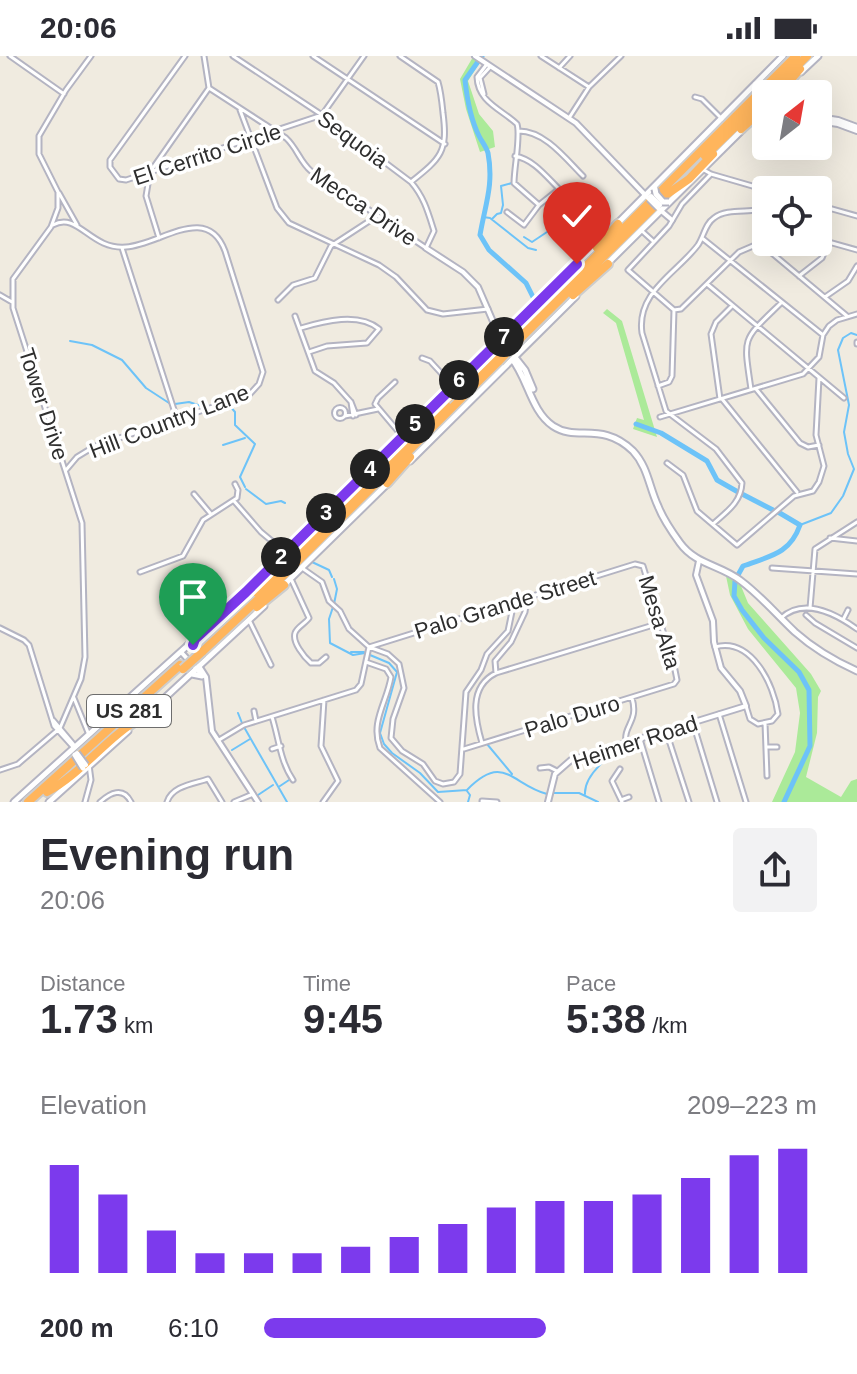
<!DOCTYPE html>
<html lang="en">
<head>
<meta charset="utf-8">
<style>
  :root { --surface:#fff; --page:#f2f2f3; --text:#2b2b33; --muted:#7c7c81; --accent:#7c3aed }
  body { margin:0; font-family:Helvetica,sans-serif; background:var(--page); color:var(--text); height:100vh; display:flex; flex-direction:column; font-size:30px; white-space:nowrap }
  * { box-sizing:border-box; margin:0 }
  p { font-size:26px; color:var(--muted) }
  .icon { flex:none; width:44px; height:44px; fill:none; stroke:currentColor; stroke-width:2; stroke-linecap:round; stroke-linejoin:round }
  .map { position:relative; height:746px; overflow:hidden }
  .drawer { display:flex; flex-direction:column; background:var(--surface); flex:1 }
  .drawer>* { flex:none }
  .needle { width:52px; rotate:31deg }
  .buttons { position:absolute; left:752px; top:24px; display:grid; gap:16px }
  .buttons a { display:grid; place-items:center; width:80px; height:80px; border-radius:8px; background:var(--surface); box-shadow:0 8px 32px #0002; font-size:40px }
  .pin { position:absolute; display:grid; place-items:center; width:68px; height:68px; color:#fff; margin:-82px -34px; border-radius:50% 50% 50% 0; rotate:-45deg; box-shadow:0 0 8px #0007 }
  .pin .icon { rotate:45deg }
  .km { position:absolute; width:40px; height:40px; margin:-20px; border-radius:50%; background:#222; color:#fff; font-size:22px; line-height:40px; text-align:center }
  .round { display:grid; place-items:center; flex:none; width:84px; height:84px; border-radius:8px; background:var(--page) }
  .head { display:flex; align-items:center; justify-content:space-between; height:136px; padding:0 40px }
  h1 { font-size:44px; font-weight:700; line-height:60px }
  .stats { display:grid; grid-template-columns:repeat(3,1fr); gap:12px; height:136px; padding:8px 40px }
  .stats div { display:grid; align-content:center }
  .stats b { font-size:40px; font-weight:700 }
  .stats small { font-size:22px; font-weight:400 }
  .stats p { font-size:22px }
  .chart { height:224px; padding:16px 40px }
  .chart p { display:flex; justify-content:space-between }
  .chart svg { width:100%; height:144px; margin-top:8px; stroke:var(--accent); stroke-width:6 }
  ul { padding:0 40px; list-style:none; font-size:26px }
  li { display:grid; grid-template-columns:128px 96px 1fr; align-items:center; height:60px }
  li i { height:20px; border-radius:10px; background:var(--accent) }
  .status { display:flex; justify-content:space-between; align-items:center; height:56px; padding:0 40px; background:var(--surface); direction:ltr }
  .status svg { height:22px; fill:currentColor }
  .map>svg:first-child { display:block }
  .green { fill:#abea99 }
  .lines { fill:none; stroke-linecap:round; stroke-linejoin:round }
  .stream { stroke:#6dc3f8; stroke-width:2 }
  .river { stroke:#6dc3f8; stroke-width:5 }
  .minor-casing { stroke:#b4b4c2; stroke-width:7 }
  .tertiary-casing { stroke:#b4b4c2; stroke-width:8 }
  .secondary-casing { stroke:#b4b4c2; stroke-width:9 }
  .motorway-casing { stroke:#cdcdcd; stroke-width:12 }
  .minor { stroke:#fff; stroke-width:3 }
  .tertiary { stroke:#fff; stroke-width:4 }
  .secondary { stroke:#fff; stroke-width:5 }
  .motorway { stroke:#ffb55c; stroke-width:8 }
  .minor-bridge-casing { stroke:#b4b4c2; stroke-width:7; stroke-linecap:butt }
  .tertiary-bridge-casing { stroke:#b4b4c2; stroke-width:8; stroke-linecap:butt }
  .secondary-bridge-casing { stroke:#b4b4c2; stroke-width:9; stroke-linecap:butt }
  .motorway-bridge-casing { stroke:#cdcdcd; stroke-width:12; stroke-linecap:butt }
  .minor-bridge { stroke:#fff; stroke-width:3 }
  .tertiary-bridge { stroke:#fff; stroke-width:4 }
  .secondary-bridge { stroke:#fff; stroke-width:5 }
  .motorway-bridge { stroke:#ffb55c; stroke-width:8 }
  .route-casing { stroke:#fff; stroke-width:16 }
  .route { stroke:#7c3aed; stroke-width:10 }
  .labels { text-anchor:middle; stroke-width:7; stroke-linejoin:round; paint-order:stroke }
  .shield { fill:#fff; stroke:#6d6d6d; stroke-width:2 }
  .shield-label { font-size:20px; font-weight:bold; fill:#2e2e2e }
  .street-label { font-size:22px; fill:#2e2e2e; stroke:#fff }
</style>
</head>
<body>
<div class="status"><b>20:06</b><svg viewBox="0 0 49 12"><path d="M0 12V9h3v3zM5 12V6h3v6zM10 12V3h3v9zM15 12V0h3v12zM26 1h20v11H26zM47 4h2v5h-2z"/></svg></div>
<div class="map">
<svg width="857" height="746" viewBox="0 0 857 746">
  <rect width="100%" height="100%" fill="#f0ebe0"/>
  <path class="green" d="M473 1 480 6 468 25 479 58 493 75 495 91 480 96 466 53 460 23Z
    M607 253 622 265 657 381 633 373 637 362 644 364 616 267 603 257Z
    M726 520 741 530 748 547 811 618 821 635 818 641 817 677 806 721 841 741 851 725 857 723V746H772L795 696 800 657 796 632 748 573 730 539Z"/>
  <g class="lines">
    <path class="stream" d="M501 157 503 149 501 130 512 127
      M483 161 490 162 528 192 536 194
      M492 163 497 158 501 157
      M524 181 532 186 550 174 578 194
      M70 285 92 289 122 304 146 332 169 347
      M175 348 189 346 207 352
      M210 354 229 349 235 356V369L255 388 240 421 245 431
      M223 389 245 382
      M246 433 266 448 281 445 285 447
      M800 469 831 457 843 440 854 413 848 398 844 376 849 349 838 294 843 282 851 277 857 279
      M312 506 329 514 332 521
      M334 523 337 533 334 548
      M333 551 329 563 330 587 353 599 365 597
      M351 596H364
      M370 599 389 607 397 616 380 677 384 688 392 697 420 717 438 736 467 734C504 696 512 729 547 738
      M238 657 242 667
      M244 671 287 746
      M487 688 512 718
      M232 694 250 683
      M280 730 289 724
      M467 735 470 739 468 746
      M553 737H579L598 746
      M585 738C584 719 611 696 628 690
      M258 739 273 729"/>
    <path class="river" d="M482 0 465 24C467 43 470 62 479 80 482 86 486 90 488 97 494 129 485 149 480 179L489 194 526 227 535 245
      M636 368 661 377 707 405 717 424 738 436
      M742 438 773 454
      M738 519 743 510C770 500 790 498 800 469L778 456
      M735 525 734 540 742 554 764 582 799 616 809 634 810 690 784 746"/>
    <defs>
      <path id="minor" d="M10 0 64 38
        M185 0 110 104V111L119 123 126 124 322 59 364 0
        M204 0 209 32 286 82C297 92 300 106 311 115L426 192 434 175C428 156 424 141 411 126L322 59 233 0
        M313 0 445 88
        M400 0 438 26C441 36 442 47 443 57 448 96 441 102 411 126
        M541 0 589 31
        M487 8 477 21C478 46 501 53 517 68 521 80 514 111 514 127L539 149
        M559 12 570 0
        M484 38 480 22 490 11
        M695 41 702 43 722 63
        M240 54 277 152 289 167 379 209 396 221 427 254 443 258 488 253
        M569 62 589 31 621 0
        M519 75C545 75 566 103 583 120
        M704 114 711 118 766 134
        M799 134V133
        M59 137 77 169
        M548 142 592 179 604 181
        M818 149 857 160
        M507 156 524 169 539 149 559 133C546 120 533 103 515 100
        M53 169C78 155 90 194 126 191 160 189 207 146 225 195L263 316 259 328 249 339 95 390 77 401 66 414
        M642 175 654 186
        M159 182 146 140 150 116 209 32
        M702 182 823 279
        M818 183 857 194
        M764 188 767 193 847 260
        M122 192 177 363
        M799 220 822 202 829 186
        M707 228 844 342
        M0 239 12 246
        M825 241 848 225 857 210
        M278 244 293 229 315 222 331 190 377 160
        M674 254 628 214 669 170 682 148 711 118
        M674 254 681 253 739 196 753 190 778 186
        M295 260 315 315 334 327 351 346 356 359
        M301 272C324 265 359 256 379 273L367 287 327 290 309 296
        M857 286V288
        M422 302 430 305 453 330
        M395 326 378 342 375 348 402 380
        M658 330 669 326 672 320 674 254
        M751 333C743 279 742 285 781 247
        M756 333 800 387 808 391 819 389
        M720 343 711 278 716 266 732 250
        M722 343 797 436
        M351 346 353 360
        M334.5 357a5.5 5.5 0 1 1 11 0a5.5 5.5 0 1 1-11 0Z
        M345 360 378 353
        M660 361 803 318 819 301 823 279 829 270 837 264 857 258
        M667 407 683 419 697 455 737 489 794 440 813 435 819 426 824 410 816 379 819 322
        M194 438 210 457
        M234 445 261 476 285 496
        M713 468C726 456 741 447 742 427L716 393 666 355 642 277C636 236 677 217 698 189 704 180 705 168 714 162 725 153 744 156 757 154L766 135
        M830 482 857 485
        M302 512 322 526 329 545 340 555 349 573 369 591 388 598 399 608 404 632 393 663 391 682 402 695 423 708 435 725 443 728 454 726 460 718 466 636 481 614 487 598 508 575 514 546
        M772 512 857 518
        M140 516 183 500 203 464 237 442 238 434 235 428
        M292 525 309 562C306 567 297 571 295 577 292 586 304 601 311 607H319L326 601
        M810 552 815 493 857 466
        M806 559 815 567 857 592
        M781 562C804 541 836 558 857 573
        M249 564 271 609
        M843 564 848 554
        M0 572 24 584 29 589 54 670 74 692
        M369 591 635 508 643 510 675 614 677 624 674 628 464 693
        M715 591C751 581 774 628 778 658L772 665 758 668 750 663 746 650
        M366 606 386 613 391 621C387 646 370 666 380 692L440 746
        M496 617 495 605 511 586 525 556 527 543
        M74 642 89 679
        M254 655 256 665
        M719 658 746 746
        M272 661C279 683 280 705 293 724
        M53 664 74 689
        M693 667 717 746
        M765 667 767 720
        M666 675 689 746
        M640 683 659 746
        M219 684 244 669 356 634 361 628 369 591
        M482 687C475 663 468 631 496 617L660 567
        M626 687C623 669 639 666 632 642
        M767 691H777
        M272 693 281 690
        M540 712 549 711 557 715
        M620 713 612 725 622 746
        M0 714 18 708 60 672 81 623 85 601 82 467 13 252V223L51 171 58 152V136L39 98V80L66 34 91 0
        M621 744 629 741
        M482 745 497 746
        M85 746 91 724 89 709
        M100 746C110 737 123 730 131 746
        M167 746C172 730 193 728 208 723L222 746
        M234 746 253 738
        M323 746 338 725 321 690 324 644"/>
      <path id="tertiary" d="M475 0 576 67 649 143
        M818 61 838 64 857 71
        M818 65 838 68 857 75
        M659 153 672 164
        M426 192 463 216 478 231 501 284
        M181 596 202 619
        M199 610 206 621 212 675 258 746
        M548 746 555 718 571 704 746 650 740 635 721 612 714 586 713 565 696 519 699 505"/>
      <path id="secondary" d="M801 16 818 0
        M618 167 783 0
        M608 207 743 73
        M514 300 525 314 533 333
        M512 303C528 323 531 355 553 370 577 386 602 365 633 395 648 411 649 431 658 450 663 463 672 476 680 487 696 509 721 509 741 525 761 540 777 559 795 576 813 592 835 605 857 615
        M430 353 597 188
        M410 405 576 240
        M326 457 406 377
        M285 528 389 426
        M192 618 202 620
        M142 663 264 550
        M14 746 186 591 301 481
        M49 746 128 675"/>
      <path id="motorway" d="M782 34 800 13
        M769 38 807 0
        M741 73 762 54
        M705 100 766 41
        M666 139 689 123 713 98
        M597 192 618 168
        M573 239 608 208
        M514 282 796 0
        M517 286 656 149
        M462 334 495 301
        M406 377 464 329
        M387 427 410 401
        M302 485 327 456
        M257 537 446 349
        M257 551 284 529
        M202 596 285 518 499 305
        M47 736C83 717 107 680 143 661
        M28 746 180 609"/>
    </defs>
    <use href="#minor" class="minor-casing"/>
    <use href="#tertiary" class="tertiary-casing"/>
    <use href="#secondary" class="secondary-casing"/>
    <use href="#motorway" class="motorway-casing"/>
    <use href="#minor" class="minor"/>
    <use href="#tertiary" class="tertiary"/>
    <use href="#secondary" class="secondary"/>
    <use href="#motorway" class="motorway"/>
    <defs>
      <path id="minor-bridge" d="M764 27 774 38"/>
      <path id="tertiary-bridge" d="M651 140 660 149
        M649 143 658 152
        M77 697 86 709"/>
      <path id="secondary-bridge" d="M655 133 656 138 663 146H669
        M75 699 83 712"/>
      <path id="motorway-bridge" d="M495 301 514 282
        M499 305 517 286
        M183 613 202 596"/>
    </defs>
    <use href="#minor-bridge" class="minor-bridge-casing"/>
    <use href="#tertiary-bridge" class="tertiary-bridge-casing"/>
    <use href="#secondary-bridge" class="secondary-bridge-casing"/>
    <use href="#motorway-bridge" class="motorway-bridge-casing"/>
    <use href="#minor-bridge" class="minor-bridge"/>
    <use href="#tertiary-bridge" class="tertiary-bridge"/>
    <use href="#secondary-bridge" class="secondary-bridge"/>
    <use href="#motorway-bridge" class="motorway-bridge"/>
  </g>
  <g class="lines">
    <defs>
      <path id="route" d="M193 589 195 583 246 536 577 208"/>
    </defs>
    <use href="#route" class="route-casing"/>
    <use href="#route" class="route"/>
  </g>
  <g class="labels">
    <rect class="shield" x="87" y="639" width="84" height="32" rx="6"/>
    <g class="shield-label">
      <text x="129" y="662">US 281</text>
    </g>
    <g class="street-label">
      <text transform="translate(353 83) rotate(36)" y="8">Sequoia</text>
      <text transform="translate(207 98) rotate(-18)" y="8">El Cerrito Circle</text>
      <text transform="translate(364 150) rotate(34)" y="8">Mecca Drive</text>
      <text transform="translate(44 348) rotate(72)" y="8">Tower Drive</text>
      <text transform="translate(169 365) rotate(-21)" y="8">Hill Country Lane</text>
      <text transform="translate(505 548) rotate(-17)" y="8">Palo Grande Street</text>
      <text transform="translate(660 566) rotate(73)" y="8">Mesa Alta</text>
      <text transform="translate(572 660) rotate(-17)" y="8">Palo Duro</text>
      <text transform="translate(635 686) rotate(-18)" y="8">Heimer Road</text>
    </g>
  </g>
</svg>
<div class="buttons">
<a><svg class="needle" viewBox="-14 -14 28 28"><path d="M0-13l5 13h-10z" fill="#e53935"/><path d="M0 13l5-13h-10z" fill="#7c7c81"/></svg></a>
<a><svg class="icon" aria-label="locate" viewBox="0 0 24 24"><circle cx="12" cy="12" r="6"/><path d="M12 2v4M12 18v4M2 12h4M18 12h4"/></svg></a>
</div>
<div class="pin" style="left:193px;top:589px;background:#1e9e55"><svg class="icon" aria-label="arrive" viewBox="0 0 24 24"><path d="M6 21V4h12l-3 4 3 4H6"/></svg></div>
<div class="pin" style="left:577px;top:208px;background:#d93025"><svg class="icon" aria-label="check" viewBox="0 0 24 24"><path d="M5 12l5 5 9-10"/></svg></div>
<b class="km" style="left:281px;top:501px">2</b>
<b class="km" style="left:326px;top:457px">3</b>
<b class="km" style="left:370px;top:413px">4</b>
<b class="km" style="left:415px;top:368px">5</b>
<b class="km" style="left:459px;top:324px">6</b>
<b class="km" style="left:504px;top:281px">7</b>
</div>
<section class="drawer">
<div class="head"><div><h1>Evening run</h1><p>20:06</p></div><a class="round"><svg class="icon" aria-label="share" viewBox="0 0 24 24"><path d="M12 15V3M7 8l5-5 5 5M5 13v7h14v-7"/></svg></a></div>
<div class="stats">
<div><p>Distance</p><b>1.73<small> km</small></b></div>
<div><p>Time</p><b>9:45</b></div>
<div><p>Pace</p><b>5:38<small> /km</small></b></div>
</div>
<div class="chart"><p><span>Elevation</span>209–223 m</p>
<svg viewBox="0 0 160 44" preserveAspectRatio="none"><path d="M5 44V11M15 44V20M25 44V31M35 44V38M45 44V38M55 44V38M65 44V36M75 44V33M85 44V29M95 44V24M105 44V22M115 44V22M125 44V20M135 44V15M145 44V8M155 44V6"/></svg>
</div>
<ul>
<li><b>200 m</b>6:10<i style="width:51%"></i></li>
</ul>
</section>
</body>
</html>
